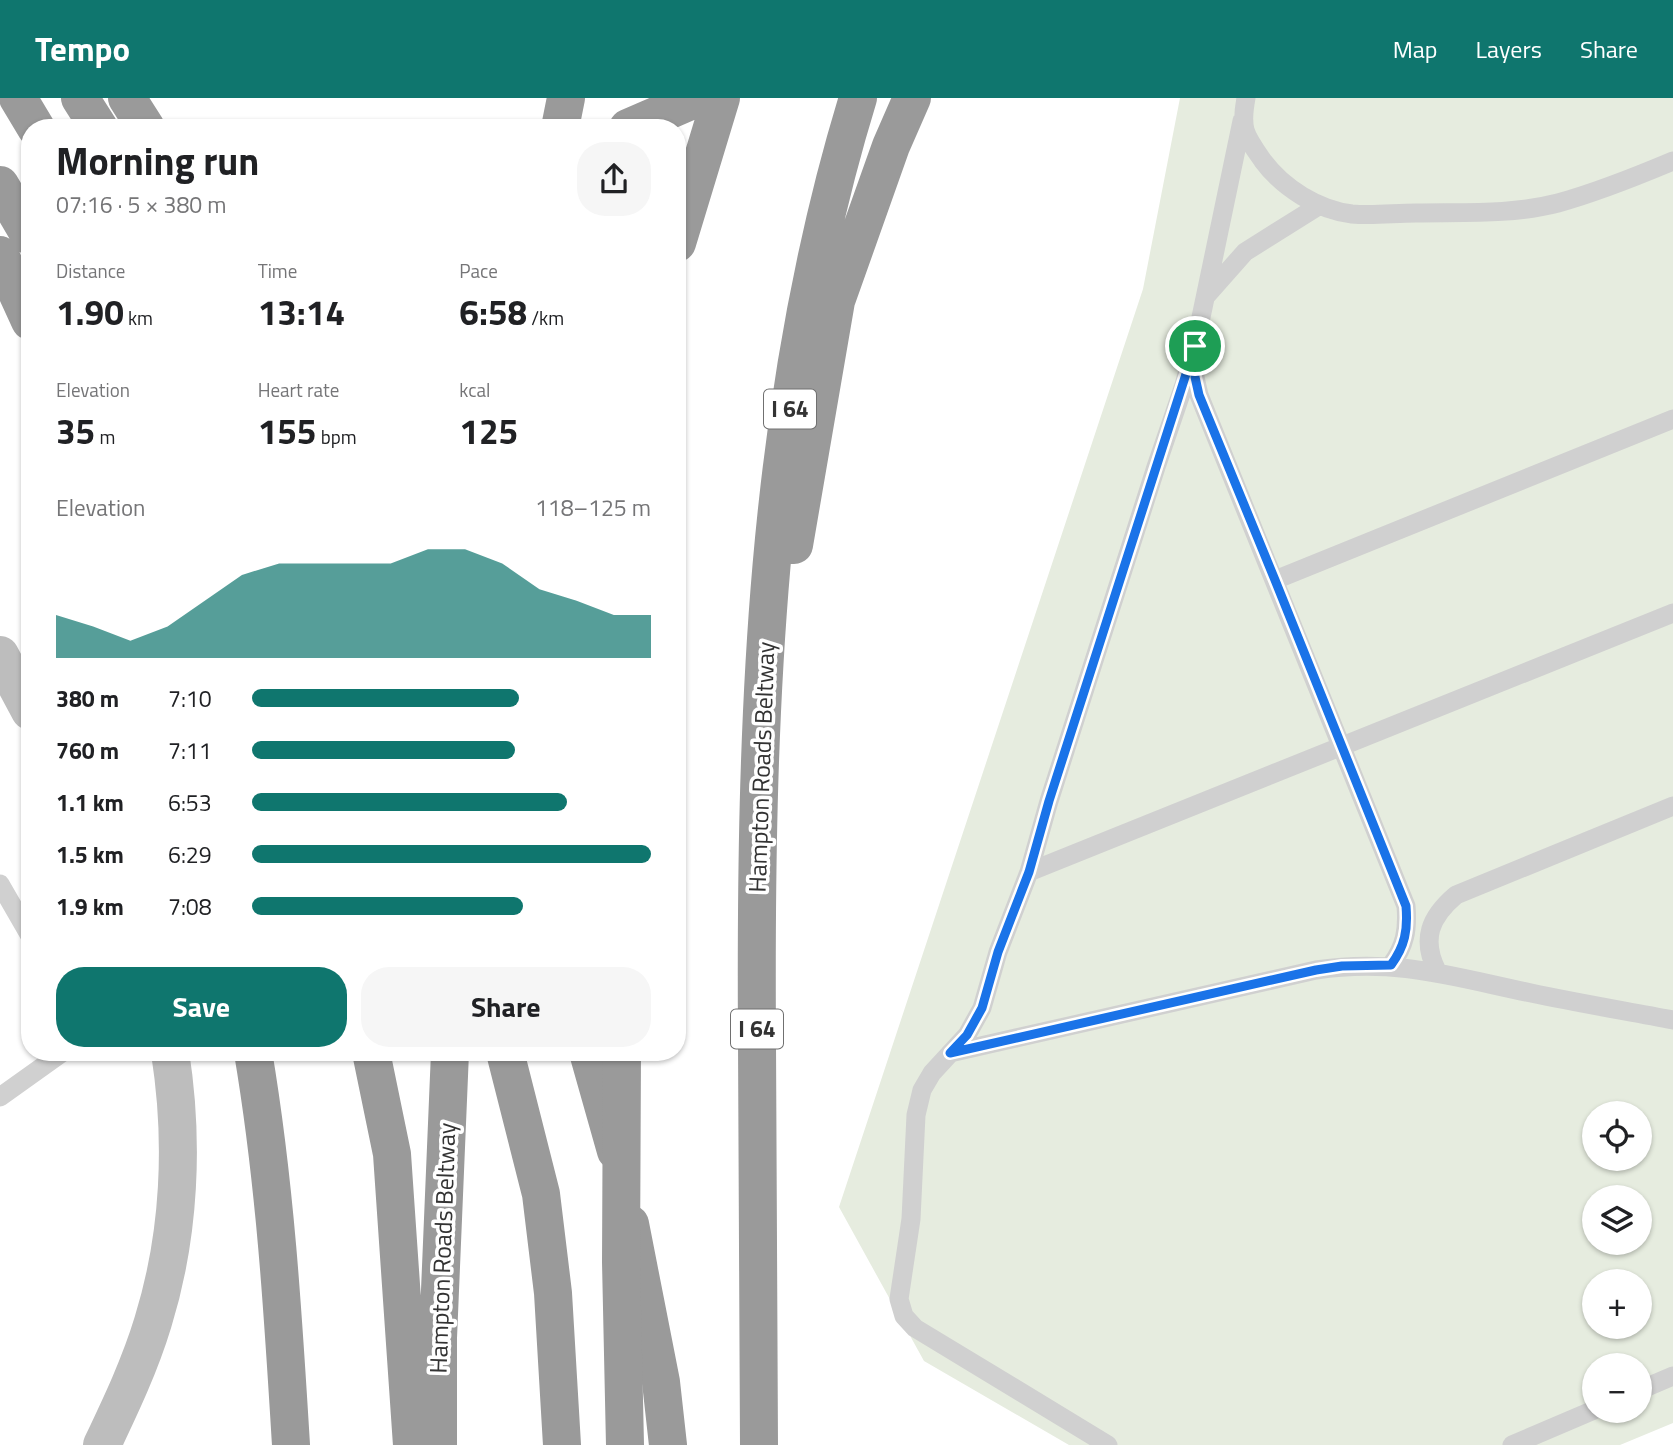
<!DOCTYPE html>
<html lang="en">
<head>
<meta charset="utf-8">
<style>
  :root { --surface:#fff; --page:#f6f6f6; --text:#202124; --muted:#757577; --accent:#0f766e }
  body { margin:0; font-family:"Titillium Web",sans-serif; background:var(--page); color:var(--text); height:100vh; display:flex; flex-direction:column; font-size:26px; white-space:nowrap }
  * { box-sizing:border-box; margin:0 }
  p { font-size:23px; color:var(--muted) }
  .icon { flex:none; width:38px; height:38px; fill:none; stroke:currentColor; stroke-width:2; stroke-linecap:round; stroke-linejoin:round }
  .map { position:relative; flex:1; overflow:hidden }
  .sheet { position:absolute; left:21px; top:21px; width:665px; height:942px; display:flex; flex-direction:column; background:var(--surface); border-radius:28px; box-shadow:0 2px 5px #0004 }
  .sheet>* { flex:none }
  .fabs { position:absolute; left:1582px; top:1003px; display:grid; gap:14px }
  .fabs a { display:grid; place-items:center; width:70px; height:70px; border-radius:50%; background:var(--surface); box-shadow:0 2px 5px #0004; font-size:35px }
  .pin { position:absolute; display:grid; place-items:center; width:60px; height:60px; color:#fff; margin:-30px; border:4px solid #fff; border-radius:50%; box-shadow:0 2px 7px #0007 }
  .round { display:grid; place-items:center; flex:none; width:74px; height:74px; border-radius:28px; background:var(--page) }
  .overview { display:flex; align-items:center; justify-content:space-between; height:119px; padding:0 35px }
  h1 { font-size:38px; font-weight:700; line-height:52px }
  .stats { display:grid; grid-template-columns:repeat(3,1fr); gap:10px; height:119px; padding:7px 35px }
  .stats div { display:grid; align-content:center }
  .stats b { font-size:35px; font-weight:700 }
  .stats small { font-size:19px; font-weight:400 }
  .stats p { font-size:19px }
  .chart { height:196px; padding:14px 35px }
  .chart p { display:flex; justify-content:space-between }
  .chart svg { width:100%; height:126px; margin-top:7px; fill:var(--accent); opacity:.7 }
  .action { display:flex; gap:14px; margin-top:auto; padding:14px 35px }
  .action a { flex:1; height:80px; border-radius:28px; background:var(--accent); color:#fff; font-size:28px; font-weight:700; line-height:80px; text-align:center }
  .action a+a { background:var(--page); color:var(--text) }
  ul { padding:0 35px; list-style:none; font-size:23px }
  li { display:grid; grid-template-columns:112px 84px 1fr; align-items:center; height:52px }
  li i { height:18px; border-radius:9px; background:var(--accent) }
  header { display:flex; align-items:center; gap:42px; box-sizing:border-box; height:98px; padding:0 35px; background:var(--accent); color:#fff }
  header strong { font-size:33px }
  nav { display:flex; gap:38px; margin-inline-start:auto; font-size:24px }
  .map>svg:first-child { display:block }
  .green { fill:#e6ecdf; fill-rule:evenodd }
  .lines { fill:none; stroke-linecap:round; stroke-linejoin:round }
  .lane { stroke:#d0d0d0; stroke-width:19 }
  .secondary { stroke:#bdbdbd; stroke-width:38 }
  .highway { stroke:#9a9a9a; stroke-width:38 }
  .highway-bridge { stroke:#9a9a9a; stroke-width:38 }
  .route-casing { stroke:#fff; stroke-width:14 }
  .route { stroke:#1a73e8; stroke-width:9 }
  .labels { text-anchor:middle; stroke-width:7; stroke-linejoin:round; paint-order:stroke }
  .shield { fill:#fff; stroke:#707070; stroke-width:2 }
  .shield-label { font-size:23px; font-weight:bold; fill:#333 }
  .street-label { font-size:24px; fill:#333; stroke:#fff }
</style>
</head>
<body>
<header>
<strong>Tempo</strong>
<nav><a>Map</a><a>Layers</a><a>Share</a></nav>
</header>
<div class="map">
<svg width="1673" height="1347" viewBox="0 0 1673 1347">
  <rect width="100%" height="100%" fill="#fff"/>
  <path class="green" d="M1180 0H1673V1325L1620 1347H1069L924 1263 839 1109 1143 191ZM1594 1015H1640V1060H1594ZM1594 1099H1640V1144H1594ZM1594 1183H1640V1228H1594ZM1594 1267H1640V1312H1594Z"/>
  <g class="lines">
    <path class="lane" d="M1246 0C1240 32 1245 37 1263 63 1283 90 1318 112 1352 116 1373 118 1395 115 1416 115 1463 114 1512 117 1558 105 1598 94 1635 79 1673 63
      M1242 23 1195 248V279L1199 297 1406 808C1408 832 1405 848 1391 867
      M1207 197 1245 154 1320 107
      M1275 482 1673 321
      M1029 774 1673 515
      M0 786 30 838
      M1437 873C1421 841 1430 819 1456 797L1673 708
      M950 955 1316 872C1397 860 1453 879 1531 895 1578 905 1626 913 1673 922
      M0 999 63 954
      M1640 1292 1673 1278
      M1108 1347 915 1230 904 1218 899 1201 911 1121 916 1017 922 992 932 975 967 937 982 910 998 854 1029 774 1049 703 1156 369 1184 287 1195 248
      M1512 1347 1594 1312"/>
    <path class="secondary" d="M0 557 30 613
      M102 1347C121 1307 140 1267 153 1224 180 1137 184 1043 170 954"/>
    <path class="highway" d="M18 0 36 30
      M80 0 99 30
      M127 0 146 30
      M560 30 566 0
      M628 30 697 0
      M0 87 30 138
      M677 145 721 0
      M0 157 30 223
      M794 447 836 203 891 48 912 0
      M253 954C275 1084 283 1215 291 1347
      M371 954 392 1056 412 1347
      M505 954 541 1096 553 1195 562 1347
      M588 954 616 1053
      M630 1126 661 1284 668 1347
      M438 1347V1240L450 954
      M759 1347C758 1213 757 1079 757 945 755 627 764 306 858 0"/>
    <path class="highway-bridge" d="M622 954 621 1164 625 1347"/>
  </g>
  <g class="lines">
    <defs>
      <path id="route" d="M1195 248V279L1199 297 1275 482 1406 808C1408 832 1405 848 1391 867L1342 868 1316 872 950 955 967 937 982 910 998 854 1029 774 1049 703Z"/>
    </defs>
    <use href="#route" class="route-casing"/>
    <use href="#route" class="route"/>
  </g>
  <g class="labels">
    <g class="shield">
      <rect x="764" y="291.5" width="52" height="39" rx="5"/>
      <rect x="731" y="911.5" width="52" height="39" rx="5"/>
    </g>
    <g class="shield-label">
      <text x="790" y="319">I 64</text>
      <text x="757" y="939">I 64</text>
    </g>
    <g class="street-label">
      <text transform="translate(762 669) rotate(-88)" y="8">Hampton Roads Beltway</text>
      <text transform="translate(443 1150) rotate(-88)" y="8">Hampton Roads Beltway</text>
    </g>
  </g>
</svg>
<div class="fabs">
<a><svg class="icon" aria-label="locate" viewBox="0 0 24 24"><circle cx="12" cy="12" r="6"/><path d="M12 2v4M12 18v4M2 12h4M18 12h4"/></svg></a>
<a><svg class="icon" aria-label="layers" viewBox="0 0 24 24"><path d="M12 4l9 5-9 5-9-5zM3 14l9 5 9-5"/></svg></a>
<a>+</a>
<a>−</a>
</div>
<div class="pin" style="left:1195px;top:248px;background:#1e9e55"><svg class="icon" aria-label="arrive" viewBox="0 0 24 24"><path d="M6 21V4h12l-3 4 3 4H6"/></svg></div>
<section class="sheet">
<div class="overview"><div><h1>Morning run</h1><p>07:16 · 5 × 380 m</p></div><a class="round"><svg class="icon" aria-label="share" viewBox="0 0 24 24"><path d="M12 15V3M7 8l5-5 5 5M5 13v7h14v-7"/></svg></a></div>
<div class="stats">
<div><p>Distance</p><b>1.90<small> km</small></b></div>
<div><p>Time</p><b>13:14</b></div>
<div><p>Pace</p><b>6:58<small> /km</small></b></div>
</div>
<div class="stats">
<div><p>Elevation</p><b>35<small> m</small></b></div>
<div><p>Heart rate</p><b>155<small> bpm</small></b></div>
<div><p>kcal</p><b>125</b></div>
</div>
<div class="chart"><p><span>Elevation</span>118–125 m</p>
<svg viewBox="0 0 160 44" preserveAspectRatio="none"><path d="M0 44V29L10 33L20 38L30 33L40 24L50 15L60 11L70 11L80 11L90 11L100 6L110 6L120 11L130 20L140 24L150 29L160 29V44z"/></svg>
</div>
<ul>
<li><b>380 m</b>7:10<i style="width:67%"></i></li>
<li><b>760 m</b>7:11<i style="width:66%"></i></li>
<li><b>1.1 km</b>6:53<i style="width:79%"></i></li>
<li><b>1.5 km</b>6:29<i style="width:100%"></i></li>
<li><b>1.9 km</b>7:08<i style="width:68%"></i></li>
</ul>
<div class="action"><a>Save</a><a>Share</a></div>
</section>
</div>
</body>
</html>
